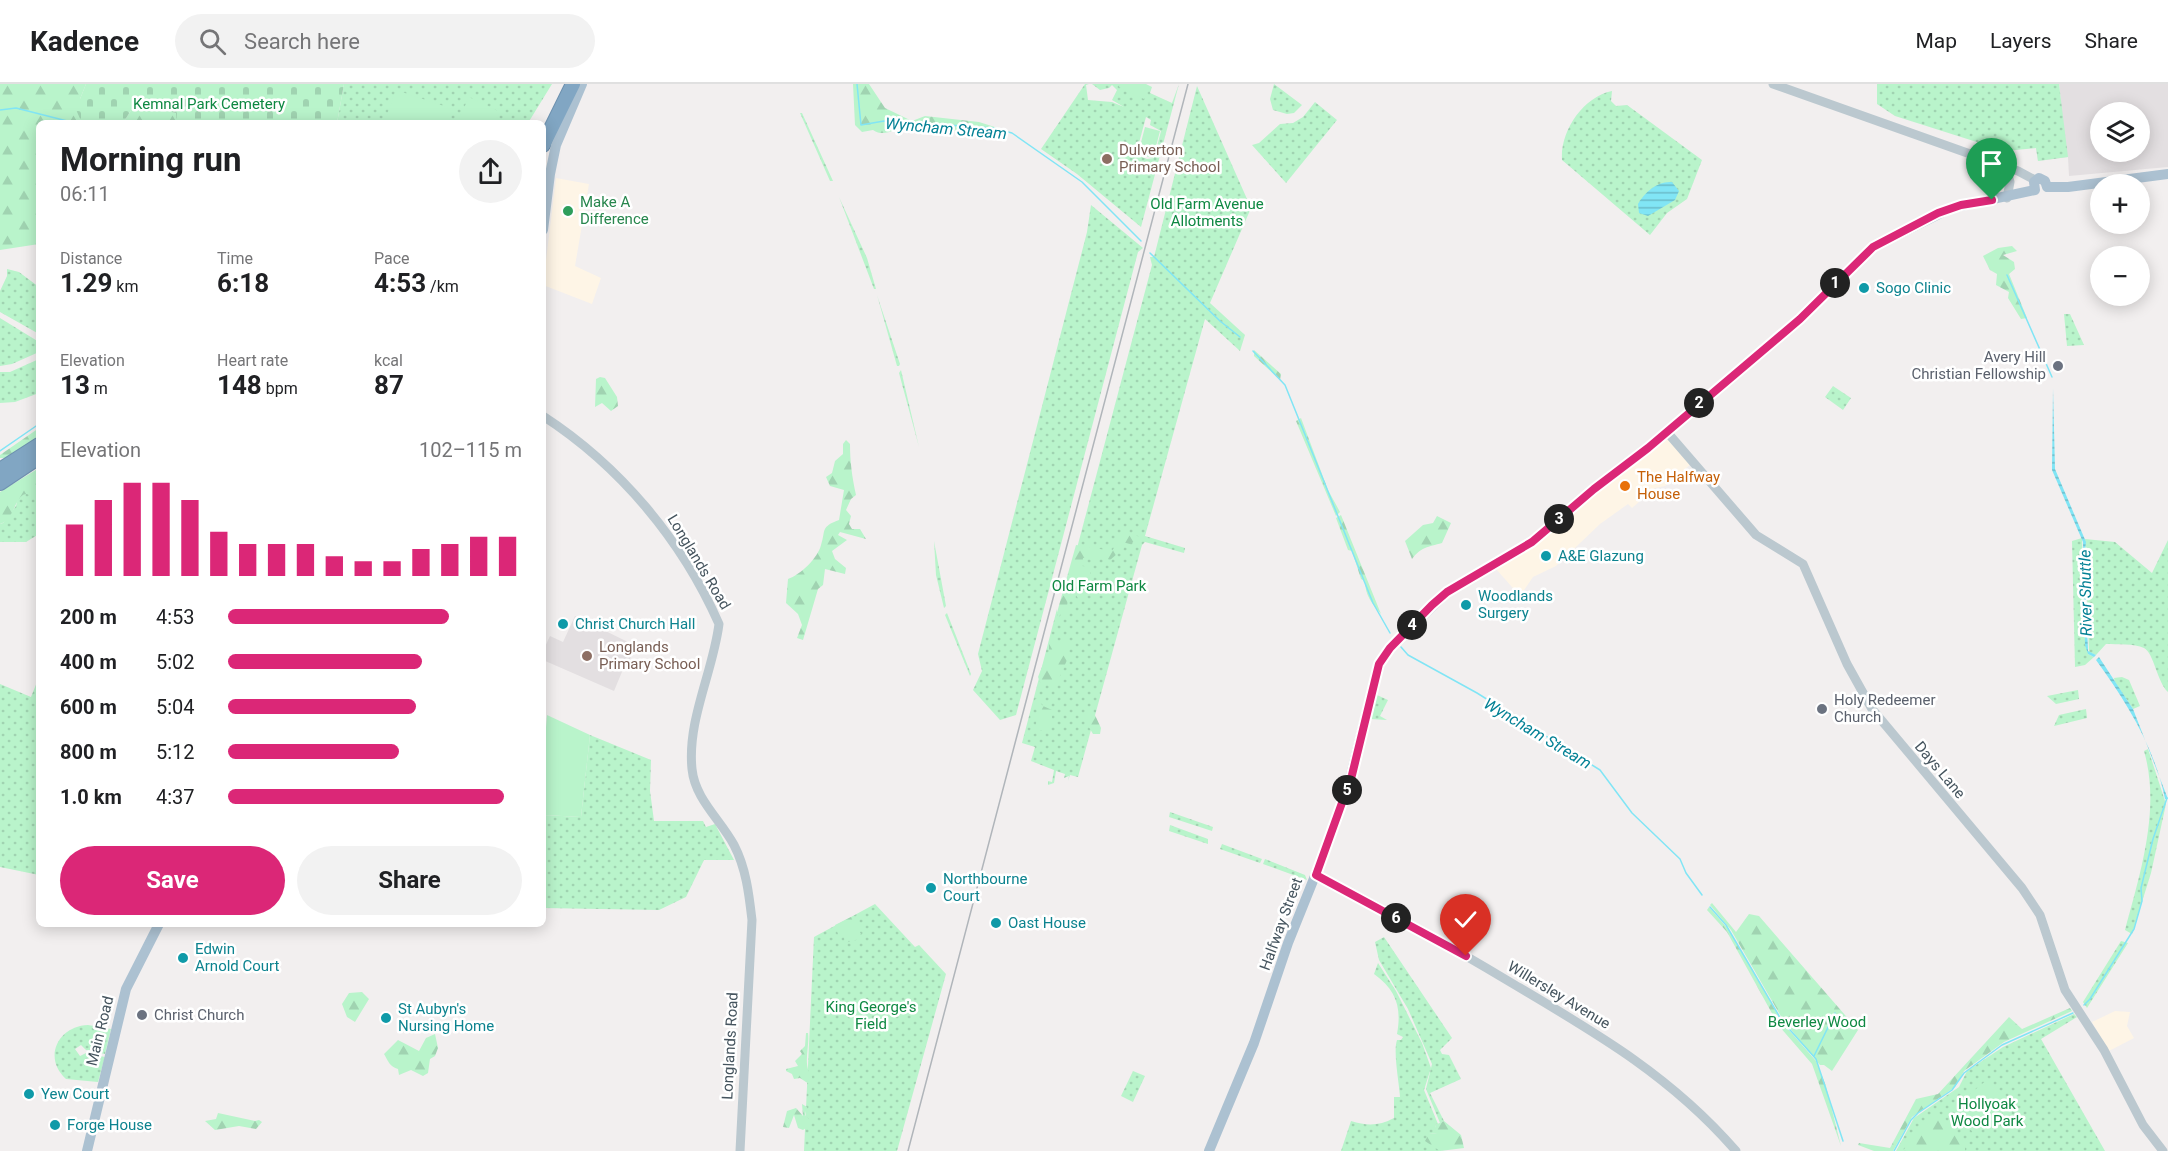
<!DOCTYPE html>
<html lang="en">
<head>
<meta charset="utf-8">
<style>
  :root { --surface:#fff; --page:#f2f2f2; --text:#202124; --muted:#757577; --line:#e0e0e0; --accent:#db2777 }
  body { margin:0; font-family:Roboto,sans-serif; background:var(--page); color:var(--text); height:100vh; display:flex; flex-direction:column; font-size:22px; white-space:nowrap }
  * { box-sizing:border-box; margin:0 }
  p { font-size:20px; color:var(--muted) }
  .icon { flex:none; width:33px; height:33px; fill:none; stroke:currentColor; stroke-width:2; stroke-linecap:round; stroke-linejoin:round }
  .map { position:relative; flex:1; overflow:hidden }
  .panel { position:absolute; left:36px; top:36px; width:510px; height:807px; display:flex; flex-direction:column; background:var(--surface); border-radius:9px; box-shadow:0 3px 15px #0003 }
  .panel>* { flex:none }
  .controls { position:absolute; left:2090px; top:18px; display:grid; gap:12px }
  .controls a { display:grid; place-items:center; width:60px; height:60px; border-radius:50%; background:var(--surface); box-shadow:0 3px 15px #0003; font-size:30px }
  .pin { position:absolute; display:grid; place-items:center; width:51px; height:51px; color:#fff; margin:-62px -26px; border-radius:50% 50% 50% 0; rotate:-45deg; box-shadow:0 0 6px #0007 }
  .pin .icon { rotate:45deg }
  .km { position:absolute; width:30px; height:30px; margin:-15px; border-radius:50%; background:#222; color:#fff; font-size:16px; line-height:30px; text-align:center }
  .round { display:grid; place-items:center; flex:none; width:63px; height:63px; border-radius:32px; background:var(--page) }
  .summary { display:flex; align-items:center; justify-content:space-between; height:102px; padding:0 24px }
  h1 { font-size:33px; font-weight:700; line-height:45px }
  .metrics { display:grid; grid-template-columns:repeat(3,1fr); gap:9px; height:102px; padding:6px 24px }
  .metrics div { display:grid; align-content:center }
  .metrics b { font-size:26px; font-weight:700 }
  .metrics small { font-size:16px; font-weight:400 }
  .metrics p { font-size:16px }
  .chart { height:168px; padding:12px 24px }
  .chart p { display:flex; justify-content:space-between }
  .chart svg { width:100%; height:108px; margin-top:6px; stroke:var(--accent); stroke-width:6 }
  .button { display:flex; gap:12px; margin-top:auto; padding:12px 24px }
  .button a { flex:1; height:69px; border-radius:36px; background:var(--accent); color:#fff; font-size:24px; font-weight:700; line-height:69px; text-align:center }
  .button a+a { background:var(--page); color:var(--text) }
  ul { padding:0 24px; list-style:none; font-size:20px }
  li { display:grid; grid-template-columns:96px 72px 1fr; align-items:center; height:45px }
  li i { height:15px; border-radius:8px; background:var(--accent) }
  header { display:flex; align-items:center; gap:36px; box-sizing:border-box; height:84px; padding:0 30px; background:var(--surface); border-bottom:2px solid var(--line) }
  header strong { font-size:28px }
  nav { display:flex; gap:33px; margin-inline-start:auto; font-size:21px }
  .search { width:420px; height:54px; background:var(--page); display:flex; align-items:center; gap:15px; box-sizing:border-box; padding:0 21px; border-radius:33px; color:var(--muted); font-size:22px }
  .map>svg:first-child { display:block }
  .commercial { fill:#fef5e6 }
  .education { fill:#e3dfe1; fill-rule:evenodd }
  .green { fill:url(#green-dots); fill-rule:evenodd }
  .forest { fill:url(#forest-firs) }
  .cemetery { fill:url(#cemetery-stones) }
  .pitch { fill:#b9f4cb }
  .water { fill:url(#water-rules) }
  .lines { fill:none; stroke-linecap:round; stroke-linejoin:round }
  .stream { stroke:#81e5f5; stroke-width:1.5 }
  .highway-casing { stroke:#6d91af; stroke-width:16 }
  .minor { stroke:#bbc8cf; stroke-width:9 }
  .major { stroke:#acc1d1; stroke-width:10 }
  .highway { stroke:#81a6c3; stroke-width:14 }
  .rail { stroke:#b0b5ba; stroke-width:1.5 }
  .route-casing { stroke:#fff; stroke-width:12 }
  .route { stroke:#db2777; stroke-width:8 }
  .education-dot { fill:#8d6e63; stroke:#fff; stroke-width:2 }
  .leisure-dot { fill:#2e9e5b; stroke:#fff; stroke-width:2 }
  .culture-dot { fill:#0f9aa8; stroke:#fff; stroke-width:2 }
  .worship-dot { fill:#6b7280; stroke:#fff; stroke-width:2 }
  .food-dot { fill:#e8710a; stroke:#fff; stroke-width:2 }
  .labels { text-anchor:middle; stroke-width:5; stroke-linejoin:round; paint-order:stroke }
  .park-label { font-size:15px; fill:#0e8842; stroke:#fff }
  .education-label { font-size:15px; fill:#785e54; stroke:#fff; text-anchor:start }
  .leisure-label { font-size:15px; fill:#27864d; stroke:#fff; text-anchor:start }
  .culture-label { font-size:15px; fill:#0d838f; stroke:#fff; text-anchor:start }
  .worship-label { font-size:15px; fill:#5b616d; stroke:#fff; text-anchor:start }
  .food-label { font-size:15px; fill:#c56008; stroke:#fff; text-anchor:start }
  .street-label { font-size:15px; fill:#45545e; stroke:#fff }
  .water-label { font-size:16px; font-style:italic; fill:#038195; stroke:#fff }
</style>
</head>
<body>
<header>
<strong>Kadence</strong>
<div class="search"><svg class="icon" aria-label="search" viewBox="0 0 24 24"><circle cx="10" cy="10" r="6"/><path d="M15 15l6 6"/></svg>Search here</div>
<nav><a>Map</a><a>Layers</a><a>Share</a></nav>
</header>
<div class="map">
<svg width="2168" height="1067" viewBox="0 0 2168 1067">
  <defs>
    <pattern id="green-dots" width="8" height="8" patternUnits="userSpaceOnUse" patternTransform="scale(1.5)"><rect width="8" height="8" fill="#b9f4cb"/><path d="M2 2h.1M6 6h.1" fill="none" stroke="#a0d3b1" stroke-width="1.8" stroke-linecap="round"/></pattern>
    <pattern id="forest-firs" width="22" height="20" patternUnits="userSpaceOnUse" patternTransform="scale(1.5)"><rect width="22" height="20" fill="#b9f4cb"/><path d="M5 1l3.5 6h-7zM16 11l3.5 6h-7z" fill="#a0d3b1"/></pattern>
    <pattern id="cemetery-stones" width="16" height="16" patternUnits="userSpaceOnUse" patternTransform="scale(1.5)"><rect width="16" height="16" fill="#b9f4cb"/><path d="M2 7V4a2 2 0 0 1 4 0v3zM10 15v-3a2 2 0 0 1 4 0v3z" fill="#a0d3b1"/></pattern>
    <pattern id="water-rules" width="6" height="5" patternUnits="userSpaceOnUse" patternTransform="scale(1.5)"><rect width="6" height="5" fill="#81e5f5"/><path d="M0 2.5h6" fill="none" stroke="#6bbcca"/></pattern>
  </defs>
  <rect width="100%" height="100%" fill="#f2efef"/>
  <path class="commercial" d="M556 94 589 100 575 182 601 194 592 220 543 201Z
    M1669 354 1691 380 1665 402 1655 404 1632 424 1628 420 1600 440 1556 482 1533 493 1520 512 1496 485Z
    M2115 927 2130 928 2127 942 2134 954 2109 967 2092 938Z"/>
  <path class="education" d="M2059 0H2168V83L2069 92 2068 73 2038 77 2036 63 2005 67 2061 18ZM2100 28H2139V68H2100Z
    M575 532 632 560 629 585 624 583 614 607 543 576V567L550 552 563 558Z"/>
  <path class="green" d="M344 0H552L528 39H337Z
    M1085 0H1089L1086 1 1088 16 1112 18 1124 23 1112 16 1117 6 1112 1 1109 4 1100 6 1092 0H1146L1152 3 1150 9 1172 19 1179 0 1141 143 1077 90 1041 65ZM1146 33 1151 36 1150 41 1161 47 1154 74 1147 75 1136 70Z
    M1274 0 1302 21 1294 29 1287 30 1273 26 1270 15Z
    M1877 0H2059L2068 73 2038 77 2036 64 2005 67 1895 32 1877 20Z
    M1197 2 1251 124 1210 219 1245 251 1240 267 1205 235 1145 452 1185 464 1184 469 1145 458 1142 461 1078 693 1070 691 1068 697 1063 698 1068 697 1069 692 1064 694 1065 690 1056 687 1054 699 1048 701V697L1052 698 1054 686 1031 677 1035 663 1022 659 1057 525 1059 532 1152 181 1150 173H1154L1155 169Z
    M1612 7 1611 17 1616 22 1627 21 1702 76 1687 115 1667 129 1650 151 1562 76C1560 47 1583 13 1612 7Z
    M1315 18 1337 36 1286 99 1252 61 1259 59 1280 40 1293 39 1303 33Z
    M800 29H802L833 97H830Z
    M839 113 867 174 876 205H874Z
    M1091 121 1143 164 1138 168 1016 631 1000 636 973 606 982 587 978 570 1087 148Z
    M7 185 19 188 39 203V250L0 228V207L7 192Z
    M877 211 900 280 899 282H897Z
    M2064 230H2070L2084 261 2067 262Z
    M0 234 39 258V268L12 280 0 282Z
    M39 275V309L15 318 0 319V288H10Z
    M901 286 919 363 899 289Z
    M1833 302 1851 314 1843 326 1825 313Z
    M24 410H29L39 417V450L26 458H0V440L3 439 16 422 18 414Z
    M2082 454 2083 482H2086L2085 455 2115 458 2152 489 2168 456V608C2157 598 2154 569 2144 564 2134 559 2117 561 2106 560L2096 571 2089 568 2086 485 2083 483 2088 570 2094 573 2085 581 2075 583 2072 457Z
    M934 457 946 522 944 524 936 491Z
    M947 529 971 590 970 592 945 531Z
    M39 593V791L0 783V600L31 613Z
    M2122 593 2129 596 2140 622 2133 625 2115 598 2114 594Z
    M2078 606 2079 615 2056 620 2047 612Z
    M1377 611 1388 616 1380 632 1387 636 1370 635Z
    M2086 625 2087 634 2054 642 2059 631Z
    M590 651 651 676 650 707 654 737H703L706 743 715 740 734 776H704L686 813 659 826 543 824V731L581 733Z
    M2148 665 2166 720 2151 789 2132 850 2125 846C2140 790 2161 725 2144 667Z
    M1170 728 1213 743 1212 747 1169 733Z
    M1170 741 1208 755V760L1169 747Z
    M1222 760 1262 775 1260 779 1220 765Z
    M1265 775 1305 791 1307 796 1263 780Z
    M875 820 915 863 919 861 946 890 897 1067H804L814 853Z
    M1384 853 1452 954 1440 966 1442 970 1449 971 1461 995 1430 1009 1444 1037 1440 1039 1426 1005 1432 980 1408 925 1379 876 1375 858Z
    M2121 857 2128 859 2087 924 2083 918Z
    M1378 879 1396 907 1422 959 1431 984 1424 1006 1438 1040 1435 1041 1438 1049 1429 1050 1440 1067H1341L1351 1037C1367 1042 1379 1042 1394 1034V1013H1400C1399 997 1393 968 1397 956H1401L1403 953 1397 950C1402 923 1396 906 1374 890Z
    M2074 930 2077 933 2041 955 2105 1067H1896L1914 1034 1959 1003 1967 987 2003 963Z
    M88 941 111 945 105 970 86 966 81 961 75 965 80 972 86 969 105 973 98 998 66 995C42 973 59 942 88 941Z
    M1133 987 1145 992 1133 1018 1121 1012Z"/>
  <path class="forest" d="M0 0H86L80 15 82 39H39V160L0 166Z
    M853 0H869L885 24 912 37 925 32 979 38 1001 45 998 51 907 43C894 44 885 54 873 46L862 48 855 41Z
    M135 20 177 29V39H123Z
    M2012 162 2017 167 2003 171 2014 178 2015 185 2009 190 2027 234 2021 235 2008 214 2009 208 1996 201 1997 190 1990 186 1983 172 1998 164Z
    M1254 266 1281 290 1280 296 1254 272Z
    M600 293 605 294 617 313 618 322 611 327 602 319 595 323 596 295Z
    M1301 334 1328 406 1340 428 1336 432 1296 337Z
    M39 344V353L5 374H0V371Z
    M846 356 850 360C850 378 852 393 856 411L851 415 846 426 851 432 849 440 852 445H860L866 455 840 448 838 451 847 456 832 467 835 475 846 484 845 490 825 485 823 501 818 505 803 556 797 554 802 541 798 530 786 519 788 495C800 491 818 474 821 461 826 446 820 443 839 436L844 406 830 402 826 393 832 389 835 377 843 370V360Z
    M39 384V417C35 416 30 410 26 410 15 411 15 435 0 440V408Z
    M1341 431 1381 530C1372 520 1365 511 1365 497L1361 495 1352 467 1348 466 1336 434Z
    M1437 432 1451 439 1442 459C1428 463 1421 463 1412 475L1405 457 1423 441 1433 439Z
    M1122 448 1141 453 1130 460 1122 458 1124 464 1110 476 1102 473 1095 478 1089 473 1083 474 1082 482 1091 483 1088 505 1081 517 1077 513 1075 501H1070L1067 522 1070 527 1062 528 1058 534V525L1076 461 1112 467 1117 459 1116 452Z
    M1052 556 1055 559 1068 558 1067 576 1057 599 1041 600 1038 593 1045 575H1049V559Z
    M1036 614 1043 622 1052 626V638L1045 646H1038L1034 650 1030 648 1031 644 1036 642 1037 627 1034 618Z
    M1087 627 1094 629 1101 644 1100 650H1093L1083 633Z
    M1712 819 1736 848 1749 830 1759 832 1858 946 1832 987 1824 981H1820L1783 936 1731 846 1710 821Z
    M1709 823 1729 846 1782 938 1816 977 1826 1002 1841 1062 1812 980 1779 942 1727 848 1707 826Z
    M851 833 854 840 861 839 859 847 862 851 859 855 845 859 844 853H839L835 841Z
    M362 908 369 915 355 938 347 933 342 920 349 909Z
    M2070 924 2072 927 2004 958 1964 987 1955 1003 1912 1033 1893 1067H1874L1858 1061 1859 1059 1890 1064 1916 1015 1938 1010 2009 933 2022 945Z
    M806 949H808C810 963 802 981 812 993L811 1000H809L800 994 794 995 792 990 786 987V985L798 982 795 977 802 970 800 967 805 962Z
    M435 950 438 964 435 972 430 975 428 989 423 992 411 986 399 991 398 985C390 983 388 977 384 970L398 956 419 967 426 954Z
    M802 1020 807 1023 805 1031 810 1036 809 1042 803 1046 798 1044 794 1031 789 1044 783 1043 787 1027 796 1024 803 1032Z
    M1938 1028 1965 1056V1067H1903L1914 1050Z
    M218 1029 255 1037 259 1036 262 1038 256 1045 239 1042 215 1046 205 1037 216 1035Z
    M1444 1037 1461 1051 1464 1064 1440 1067 1425 1057 1429 1050 1437 1049 1435 1041Z"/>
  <path class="cemetery" d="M86 0H344L337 39H177L176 29 135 20 123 39H82L73 19 80 15Z"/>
  <path class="pitch" d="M1120 0H1144L1150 3 1144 15 1119 3Z
    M396 6 453 25 449 39H384Z
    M469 13 500 28 494 39H457Z
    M1145 43 1160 47 1153 74 1138 70Z
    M547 631 590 651 581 733 543 731V680Z
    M1988 995 2010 1022 1975 1051 1953 1024Z"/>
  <path class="water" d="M1672 98 1679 107 1675 116 1648 132 1639 129 1638 120C1645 108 1657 97 1672 98Z
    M2053 304 2055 385 2086 458 2084 474 2088 567 2096 571 2094 573 2088 570 2085 561 2083 458 2052 386Z
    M2099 573 2133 625 2168 715H2165C2155 664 2126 617 2096 576Z"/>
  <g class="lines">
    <path class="stream" d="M857 0 861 41 884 37 993 44 1012 49 1082 98 1141 157
      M0 26 16 24 75 39
      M1150 169 1220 237 1240 253
      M2007 191 2052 293
      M1253 267 1285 301 1373 519 1390 549
      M0 367 39 340
      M1401 563 1408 571 1477 609 1600 686 1632 729 1680 775 1686 789 1702 811
      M1710 823 1726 841 1782 937 1816 975 1843 1057
      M2084 921 2090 915 2134 845 2142 817 2141 804 2153 755 2167 714
      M1814 972 1835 929
      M1894 1067 1911 1036 1918 1029 1952 1006 1964 989 2002 961 2073 929"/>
    <defs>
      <path id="highway" d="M543 61 573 0
        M0 386 39 361
        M0 399 39 373"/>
    </defs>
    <use href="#highway" class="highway-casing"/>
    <path class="minor" d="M1773 0 2018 87 2035 96
      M2006 83 2010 98 2007 114
      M543 332C620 382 682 456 719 540 713 588 687 636 692 685 695 715 720 735 734 761 746 784 749 810 752 836L740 1067
      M1667 348 1756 451 1803 480 1847 580 1872 625 2022 804 2040 831 2065 906 2104 966 2143 1041 2163 1067
      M1315 791C1384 824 1450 862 1515 901 1598 950 1672 993 1736 1067"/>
    <path class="major" d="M2047 103H2068L2168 90
      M2035 106 2034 98 2039 94 2045 97 2047 103
      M543 146 550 90 556 61 582 0
      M87 1067 126 905 159 840
      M1209 1067 1254 959 1288 859 1327 762 1351 691 1379 580 1390 564 1447 508 1532 458 1594 405 1648 364 1800 235 1873 163 1951 124 2035 106"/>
    <use href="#highway" class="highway"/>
    <path class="rail" d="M908 1067 1188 0"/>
  </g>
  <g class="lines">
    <defs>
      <path id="route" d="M1466 872 1316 791 1352 691 1379 580 1390 564 1432 521 1447 508 1532 458 1594 405 1648 364 1800 235 1873 163 1938 129 1961 121 1992 116"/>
    </defs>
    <use href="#route" class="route-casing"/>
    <use href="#route" class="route"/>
  </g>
  <g class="education-dot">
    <circle cx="1107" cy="75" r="6"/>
    <circle cx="587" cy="572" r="6"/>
  </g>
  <circle class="leisure-dot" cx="568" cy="127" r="6"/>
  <g class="culture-dot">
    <circle cx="1864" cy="204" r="6"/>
    <circle cx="1546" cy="472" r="6"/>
    <circle cx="1466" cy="521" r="6"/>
    <circle cx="563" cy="540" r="6"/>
    <circle cx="931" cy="804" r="6"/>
    <circle cx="996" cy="839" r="6"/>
    <circle cx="183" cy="874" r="6"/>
    <circle cx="386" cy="934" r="6"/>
    <circle cx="29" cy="1010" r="6"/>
    <circle cx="55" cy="1041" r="6"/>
  </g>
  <g class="worship-dot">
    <circle cx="2058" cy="282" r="6"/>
    <circle cx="1822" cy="625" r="6"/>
    <circle cx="142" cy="931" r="6"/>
  </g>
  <circle class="food-dot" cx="1625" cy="402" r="6"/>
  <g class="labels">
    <g class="park-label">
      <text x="209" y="25">Kemnal Park Cemetery</text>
      <text x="1207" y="125">Old Farm Avenue<tspan x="1207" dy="17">Allotments</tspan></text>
      <text x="1099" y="507">Old Farm Park</text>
      <text x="871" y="928">King George's<tspan x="871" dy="17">Field</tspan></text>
      <text x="1817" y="943">Beverley Wood</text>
      <text x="1987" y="1025">Hollyoak<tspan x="1987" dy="17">Wood Park</tspan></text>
    </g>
    <g class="education-label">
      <text x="1119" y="71">Dulverton<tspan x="1119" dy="17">Primary School</tspan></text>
      <text x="599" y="568">Longlands<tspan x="599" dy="17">Primary School</tspan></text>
    </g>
    <g class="leisure-label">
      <text x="580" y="123">Make A<tspan x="580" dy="17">Difference</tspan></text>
    </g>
    <g class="culture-label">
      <text x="1876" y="209">Sogo Clinic</text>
      <text x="1558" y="477">A&amp;E Glazung</text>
      <text x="1478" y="517">Woodlands<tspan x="1478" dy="17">Surgery</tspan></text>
      <text x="575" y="545">Christ Church Hall</text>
      <text x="943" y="800">Northbourne<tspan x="943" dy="17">Court</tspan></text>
      <text x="1008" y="844">Oast House</text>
      <text x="195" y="870">Edwin<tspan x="195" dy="17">Arnold Court</tspan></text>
      <text x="398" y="930">St Aubyn's<tspan x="398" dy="17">Nursing Home</tspan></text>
      <text x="41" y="1015">Yew Court</text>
      <text x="67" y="1046">Forge House</text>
    </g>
    <g class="worship-label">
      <text x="2046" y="278" text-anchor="end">Avery Hill<tspan x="2046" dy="17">Christian Fellowship</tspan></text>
      <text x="1834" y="621">Holy Redeemer<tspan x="1834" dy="17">Church</tspan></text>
      <text x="154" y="936">Christ Church</text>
    </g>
    <g class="food-label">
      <text x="1637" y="398">The Halfway<tspan x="1637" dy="17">House</tspan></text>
    </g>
    <g class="street-label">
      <text transform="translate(699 478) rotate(59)" y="5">Longlands Road</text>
      <text transform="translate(1940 686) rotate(50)" y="5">Days Lane</text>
      <text transform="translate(1281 840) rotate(-70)" y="5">Halfway Street</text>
      <text transform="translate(1559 911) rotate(31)" y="5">Willersley Avenue</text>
      <text transform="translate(100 947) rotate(-76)" y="5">Main Road</text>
      <text transform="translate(730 962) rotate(-87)" y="5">Longlands Road</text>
    </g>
    <g class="water-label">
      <text transform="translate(946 44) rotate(5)" y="6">Wyncham Stream</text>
      <text transform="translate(2085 509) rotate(-91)" y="6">River Shuttle</text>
      <text transform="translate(1538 649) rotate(31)" y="6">Wyncham Stream</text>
    </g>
  </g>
</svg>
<div class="controls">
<a><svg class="icon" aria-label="layers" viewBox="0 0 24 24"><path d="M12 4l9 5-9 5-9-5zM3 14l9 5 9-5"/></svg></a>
<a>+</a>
<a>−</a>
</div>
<div class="pin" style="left:1992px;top:116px;background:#1e9e55"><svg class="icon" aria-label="arrive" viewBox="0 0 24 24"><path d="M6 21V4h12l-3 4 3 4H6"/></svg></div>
<div class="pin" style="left:1466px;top:872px;background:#d93025"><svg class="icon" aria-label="check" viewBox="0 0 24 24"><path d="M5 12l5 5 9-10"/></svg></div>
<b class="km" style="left:1835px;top:199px">1</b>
<b class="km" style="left:1699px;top:319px">2</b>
<b class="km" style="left:1559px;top:435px">3</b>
<b class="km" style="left:1412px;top:541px">4</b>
<b class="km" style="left:1347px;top:706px">5</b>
<b class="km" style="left:1396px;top:834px">6</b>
<section class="panel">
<div class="summary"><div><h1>Morning run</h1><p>06:11</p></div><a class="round"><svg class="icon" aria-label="share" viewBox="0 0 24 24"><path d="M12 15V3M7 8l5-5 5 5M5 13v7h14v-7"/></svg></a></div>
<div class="metrics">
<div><p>Distance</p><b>1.29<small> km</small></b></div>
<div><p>Time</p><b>6:18</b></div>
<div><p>Pace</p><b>4:53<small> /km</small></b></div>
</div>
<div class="metrics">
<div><p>Elevation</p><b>13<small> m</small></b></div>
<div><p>Heart rate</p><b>148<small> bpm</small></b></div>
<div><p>kcal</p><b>87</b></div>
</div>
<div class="chart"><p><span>Elevation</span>102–115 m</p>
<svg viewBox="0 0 160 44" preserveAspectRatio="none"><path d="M5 44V23M15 44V13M25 44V6M35 44V6M45 44V13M55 44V26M65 44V31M75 44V31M85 44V31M95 44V36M105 44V38M115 44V38M125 44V33M135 44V31M145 44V28M155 44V28"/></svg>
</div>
<ul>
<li><b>200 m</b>4:53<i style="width:75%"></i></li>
<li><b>400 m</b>5:02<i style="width:66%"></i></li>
<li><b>600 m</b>5:04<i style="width:64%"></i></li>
<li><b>800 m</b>5:12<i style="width:58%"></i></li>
<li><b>1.0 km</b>4:37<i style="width:94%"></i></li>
</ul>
<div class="button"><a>Save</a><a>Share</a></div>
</section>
</div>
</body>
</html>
